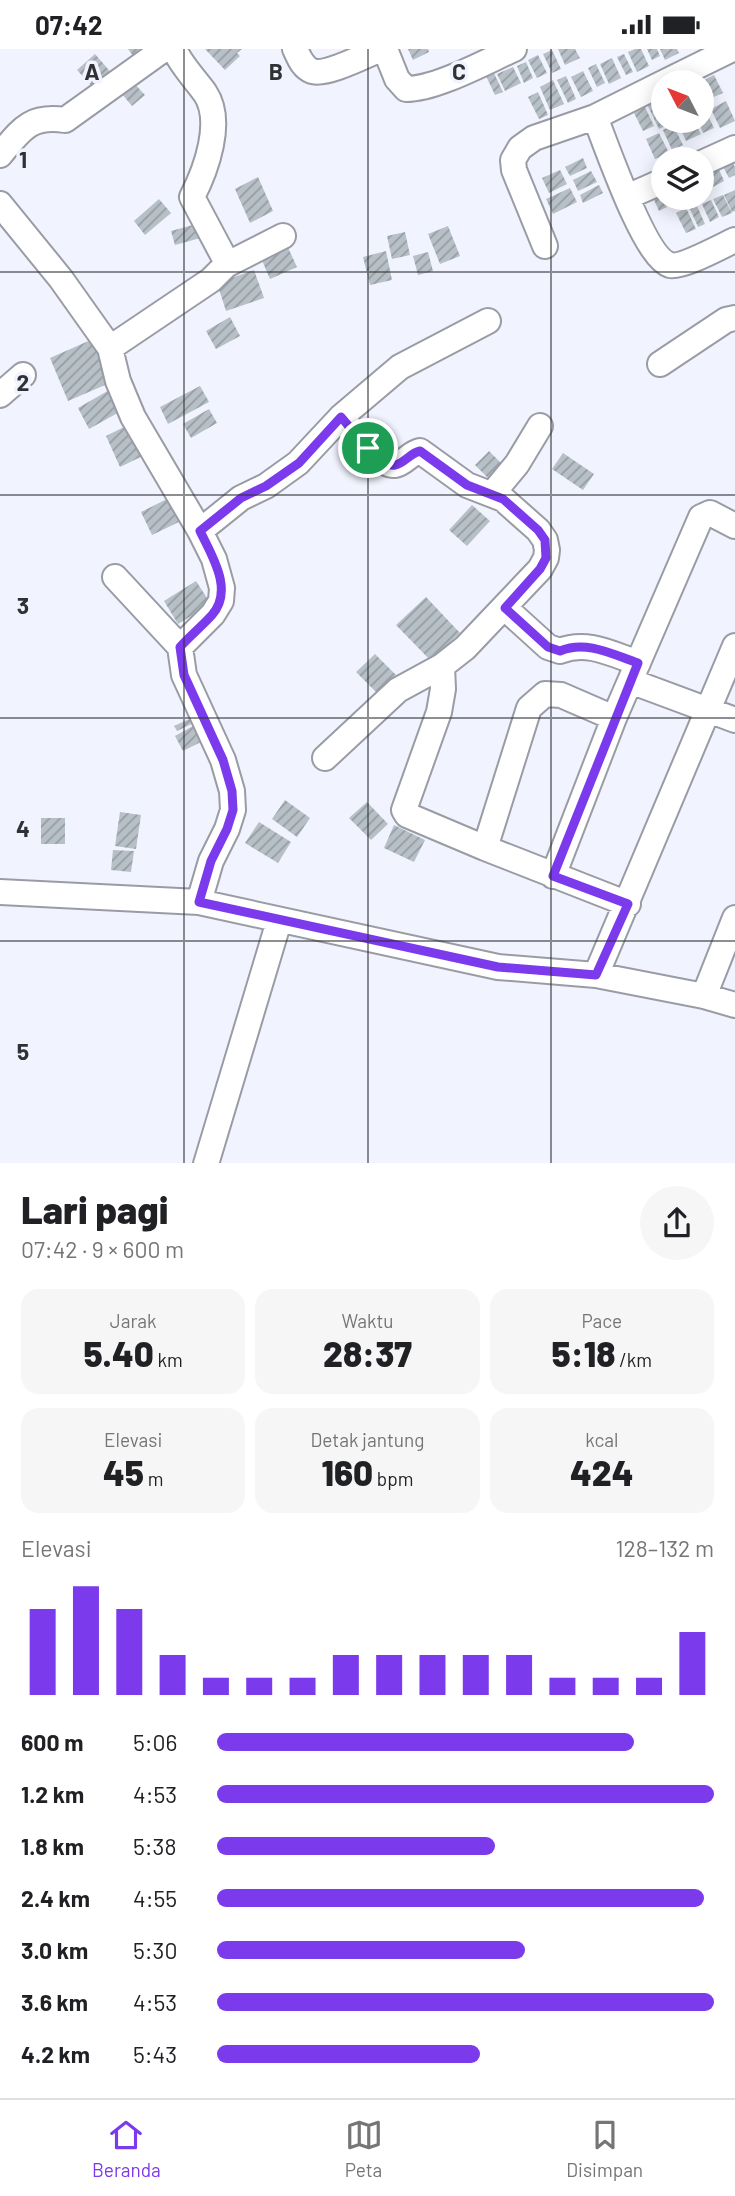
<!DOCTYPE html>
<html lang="id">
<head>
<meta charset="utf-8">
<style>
  :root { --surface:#fff; --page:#f6f6f6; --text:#202124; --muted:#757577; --line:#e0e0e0; --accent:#7c3aed }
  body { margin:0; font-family:Barlow,sans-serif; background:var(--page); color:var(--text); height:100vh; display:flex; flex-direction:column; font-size:26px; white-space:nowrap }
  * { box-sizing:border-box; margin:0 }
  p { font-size:23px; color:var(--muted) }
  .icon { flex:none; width:38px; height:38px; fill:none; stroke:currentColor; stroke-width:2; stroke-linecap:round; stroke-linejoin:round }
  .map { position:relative; height:1114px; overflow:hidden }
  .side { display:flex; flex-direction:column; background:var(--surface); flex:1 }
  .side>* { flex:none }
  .needle { width:46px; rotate:312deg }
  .tools { position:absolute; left:651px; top:21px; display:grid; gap:14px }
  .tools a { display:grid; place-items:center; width:63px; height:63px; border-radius:50%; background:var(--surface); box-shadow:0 4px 18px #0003; font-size:35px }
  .pin { position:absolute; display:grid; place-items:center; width:60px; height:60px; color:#fff; margin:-30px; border:4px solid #fff; border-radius:50%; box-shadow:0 2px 7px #0007 }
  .round { display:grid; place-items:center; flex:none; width:74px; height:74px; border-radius:37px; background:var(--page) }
  .summary { display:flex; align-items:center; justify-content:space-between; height:119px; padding:0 21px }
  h1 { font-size:38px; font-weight:800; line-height:52px }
  .stats { display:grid; grid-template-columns:repeat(3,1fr); gap:10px; height:119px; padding:7px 21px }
  .stats div { display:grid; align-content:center; border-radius:18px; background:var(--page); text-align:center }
  .stats b { font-size:35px; font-weight:800 }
  .stats small { font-size:19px; font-weight:400 }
  .stats p { font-size:19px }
  .chart { height:196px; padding:14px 21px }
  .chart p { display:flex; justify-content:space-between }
  .chart svg { width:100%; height:126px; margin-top:7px; stroke:var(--accent); stroke-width:6 }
  ul { padding:0 21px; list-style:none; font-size:23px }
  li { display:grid; grid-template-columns:112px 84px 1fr; align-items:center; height:52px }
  li i { height:18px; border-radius:9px; background:var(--accent) }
  .status { display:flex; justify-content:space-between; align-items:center; height:49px; padding:0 35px; background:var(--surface); direction:ltr }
  .status svg { height:19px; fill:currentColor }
  .tabs { display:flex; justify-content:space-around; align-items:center; height:98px; border-top:2px solid var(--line); background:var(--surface); font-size:19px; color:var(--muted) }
  .tabs a { display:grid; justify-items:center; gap:4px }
  .tabs .active { color:var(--accent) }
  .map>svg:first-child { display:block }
  .building { fill:url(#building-hatch) }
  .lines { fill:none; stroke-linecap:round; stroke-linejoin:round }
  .street-casing { stroke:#9a9ca5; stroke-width:28 }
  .street { stroke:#fff; stroke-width:24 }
  .route-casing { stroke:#fff; stroke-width:14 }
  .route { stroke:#7c3aed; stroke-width:9 }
  .grid { fill:none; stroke:#303135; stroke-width:2; stroke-opacity:0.55 }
  .grid-label { font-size:23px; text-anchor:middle; font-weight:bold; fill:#303135; stroke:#f1f4fe; stroke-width:7; stroke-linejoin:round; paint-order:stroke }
</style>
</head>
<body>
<div class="status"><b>07:42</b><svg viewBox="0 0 49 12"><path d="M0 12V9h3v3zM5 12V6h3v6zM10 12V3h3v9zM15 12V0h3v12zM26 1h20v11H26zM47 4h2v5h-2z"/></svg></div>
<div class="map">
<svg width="735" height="1115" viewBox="0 0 735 1115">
  <defs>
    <pattern id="building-hatch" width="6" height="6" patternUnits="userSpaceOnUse" patternTransform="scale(1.75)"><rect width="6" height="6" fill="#b7c0c7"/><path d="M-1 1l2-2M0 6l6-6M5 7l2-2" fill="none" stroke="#959da2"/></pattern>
  </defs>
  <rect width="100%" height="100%" fill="#f1f4fe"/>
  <path class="building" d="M128 0H141L133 7Z
    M205 0H242L237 4 240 7 225 21Z
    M408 0H428L429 3 413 11Z
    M558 0H575L580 9 565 16Z
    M635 0H641L649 17 637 23 628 3Z
    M647 0H657L660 7 652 11Z
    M660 0H677L679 4 665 11Z
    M552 1 561 20 552 24 543 5Z
    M95 5 114 27 97 43 77 21Z
    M624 5 633 23 626 26 617 8Z
    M538 6 547 24 537 29 528 11Z
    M612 9 621 29 609 35 600 15Z
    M526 13 533 29 524 34 517 17Z
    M596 15 605 34 597 38 588 19Z
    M513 18 521 34 505 42 497 25Z
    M583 22 593 42 581 48 571 28Z
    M494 24 503 43 495 46 486 27Z
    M714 26 723 44 709 50 702 32Z
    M566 27 576 50 568 54 557 31Z
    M129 29 145 46 132 57 117 39Z
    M553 31 564 55 550 61 540 38Z
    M538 43 548 66 539 70 528 48Z
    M663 48V72H676L659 80 647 55Z
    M726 52 735 72 720 79 711 60Z
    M645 58 654 77 643 82 634 64Z
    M705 60 714 79 703 84 698 72H702V61Z
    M687 72H694L701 85 686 92 679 76Z
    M673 76 683 96 672 101 663 81Z
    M659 84 669 104 655 110 646 90Z
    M730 108 735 118V126L729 129 720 112Z
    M583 109 587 119 570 127 565 118Z
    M716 114 724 132 713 138 705 120Z
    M560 121 567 135 549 144 542 129Z
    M591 122 597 133 578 142 573 131Z
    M702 122 710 138 702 142Z
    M258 128 273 162 250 174 235 140Z
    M599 136 603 144 583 154 580 146Z
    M570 139 577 153 553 165 546 150Z
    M659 141 667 158 659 162 651 144Z
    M735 141V162L732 163 724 146Z
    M723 146 732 164 722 168 713 150Z
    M666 149H678L679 152 670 156Z
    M159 150 171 164 145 186 134 172Z
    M711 151 719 168 710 173 702 155Z
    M697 157 705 175 698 178 690 160Z
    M686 159 696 180 686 184 676 164Z
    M200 174 204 188 175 196 171 182Z
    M448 177 460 207 440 215 428 185Z
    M405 183 410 206 392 210 387 187Z
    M284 190 297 218 270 230 258 202Z
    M386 202 392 231 370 236 363 208Z
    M428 203 433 222 418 226 413 207Z
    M254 221 264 249 226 262 217 234Z
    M230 268 240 287 216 300 206 282Z
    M93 290 112 333 68 352 50 309Z
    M200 337 209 353 168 375 160 358Z
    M111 340 123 361 89 380 78 359Z
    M209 360 217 374 191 389 183 375Z
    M132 374 147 405 120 418 106 387Z
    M489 402 506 419 492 433 475 416Z
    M563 404 594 425 583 441 552 420Z
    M169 449 181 472 152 486 141 463Z
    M472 456 490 472 467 497 449 481Z
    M196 532 211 555 178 575 164 552Z
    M426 548 460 584 431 612 396 576Z
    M375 605 396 626 378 645 356 623Z
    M198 666 200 671 177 682 174 677Z
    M200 673 209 689 183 702 175 687Z
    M285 751 310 769 297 788 272 770Z
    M367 753 388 775 371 791 349 769Z
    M120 763 141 766 136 800 115 797Z
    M41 769H65V795H41Z
    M259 773 291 793 278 814 245 794Z
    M394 776 425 791 414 813 384 799Z
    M113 801 134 802 131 823 111 821Z"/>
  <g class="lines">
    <defs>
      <path id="street" d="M174 0C181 16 195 30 205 44 224 72 206 121 192 148L226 212V216
        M295 0C299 8 302 18 312 22 326 27 366 6 381 0
        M385 0 397 30 406 40C436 40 485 13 514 0
        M665 33 732 0
        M595 68C606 95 644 208 670 216 682 219 722 197 735 191
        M0 106C21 81 29 66 65 71L164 0
        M702 114 735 99
        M627 148 663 132
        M0 155 61 230 110 299 118 332 133 368 200 482 214 510 222 539 221 552 213 565 180 598 184 626 223 711 232 742 233 761 227 780 211 812 199 853
        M545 197 514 121 513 111 520 99 534 89 595 68 663 34
        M110 299 211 231 226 216 283 187
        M660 315 726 271 735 269
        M0 346 23 326
        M493 444 517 415 540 377
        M200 482 241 449 266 437 298 414 341 368 400 318 488 272
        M115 528 180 598
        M505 559 548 598 560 602C587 591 612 605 638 614
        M442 617 443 640 439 663 404 761 407 766 485 799 628 855
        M630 632 735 671
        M325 709 398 641 442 617 465 599 540 520 546 509 547 501 545 491 538 481 503 450 467 436 420 402C410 404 405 414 395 416 379 419 351 379 341 368
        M485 799 529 659 545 645 561 646 614 669
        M553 827 614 669 701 468 710 464 735 477
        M0 843 199 853 498 918 596 926 704 947 735 956
        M596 926 735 597
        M704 947 735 869
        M206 1115 279 872"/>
    </defs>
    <use href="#street" class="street-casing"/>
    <use href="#street" class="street"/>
  </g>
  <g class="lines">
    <defs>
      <path id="route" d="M341 368C351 379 379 419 395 416 405 414 410 404 420 402L467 436 503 450 538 481 545 491 546 509 540 520 505 559 548 598 560 602C586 591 612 605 638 614L553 827 628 855 596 926 498 918 199 853 211 812 227 780 233 761 232 742 223 711 184 626 180 598C190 587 202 577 212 566 234 541 212 507 200 482L241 449 266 437 299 414Z"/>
    </defs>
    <use href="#route" class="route-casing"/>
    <use href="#route" class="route"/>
  </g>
  <path class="grid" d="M184 0V1115M368 0V1115M551 0V1115M0 223H735M0 446H735M0 669H735M0 892H735"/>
  <g class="grid-label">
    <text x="92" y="31">A</text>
    <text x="276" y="31">B</text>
    <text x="459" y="31">C</text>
    <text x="23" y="119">1</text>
    <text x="23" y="342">2</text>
    <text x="23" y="565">3</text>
    <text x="23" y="788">4</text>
    <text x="23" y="1011">5</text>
  </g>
</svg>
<div class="tools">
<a><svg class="needle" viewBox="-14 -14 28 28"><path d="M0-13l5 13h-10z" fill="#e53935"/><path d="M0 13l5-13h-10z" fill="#757577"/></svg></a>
<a><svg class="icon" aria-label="layers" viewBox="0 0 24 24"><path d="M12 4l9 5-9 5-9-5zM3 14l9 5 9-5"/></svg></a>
</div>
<div class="pin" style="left:368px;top:399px;background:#1e9e55"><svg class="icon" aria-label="arrive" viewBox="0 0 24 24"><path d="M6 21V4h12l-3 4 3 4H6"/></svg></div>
</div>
<section class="side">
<div class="summary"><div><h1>Lari pagi</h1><p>07:42 · 9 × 600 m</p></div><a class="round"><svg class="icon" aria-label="share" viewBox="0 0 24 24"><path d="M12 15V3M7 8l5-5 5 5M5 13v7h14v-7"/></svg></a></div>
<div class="stats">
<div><p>Jarak</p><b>5.40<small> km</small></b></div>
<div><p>Waktu</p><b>28:37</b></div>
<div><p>Pace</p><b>5:18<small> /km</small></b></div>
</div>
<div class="stats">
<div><p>Elevasi</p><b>45<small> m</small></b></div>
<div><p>Detak jantung</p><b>160<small> bpm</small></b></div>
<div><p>kcal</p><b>424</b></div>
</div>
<div class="chart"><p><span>Elevasi</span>128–132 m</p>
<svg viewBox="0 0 160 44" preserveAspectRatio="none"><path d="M5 44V14M15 44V6M25 44V14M35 44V30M45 44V38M55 44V38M65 44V38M75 44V30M85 44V30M95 44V30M105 44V30M115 44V30M125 44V38M135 44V38M145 44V38M155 44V22"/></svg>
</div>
<ul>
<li><b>600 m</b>5:06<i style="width:84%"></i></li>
<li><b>1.2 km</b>4:53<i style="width:100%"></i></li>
<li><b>1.8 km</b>5:38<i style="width:56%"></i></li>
<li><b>2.4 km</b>4:55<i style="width:98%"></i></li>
<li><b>3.0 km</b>5:30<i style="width:62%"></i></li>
<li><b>3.6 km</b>4:53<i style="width:100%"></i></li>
<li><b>4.2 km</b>5:43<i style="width:53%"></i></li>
</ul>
</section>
<nav class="tabs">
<a class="active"><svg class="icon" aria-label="home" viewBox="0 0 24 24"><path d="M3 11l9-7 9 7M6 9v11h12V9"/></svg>Beranda</a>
<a><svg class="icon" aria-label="map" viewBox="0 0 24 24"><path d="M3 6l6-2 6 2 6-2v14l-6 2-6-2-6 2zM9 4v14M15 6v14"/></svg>Peta</a>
<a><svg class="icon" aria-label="saved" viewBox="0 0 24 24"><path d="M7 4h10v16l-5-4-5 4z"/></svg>Disimpan</a>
</nav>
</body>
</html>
